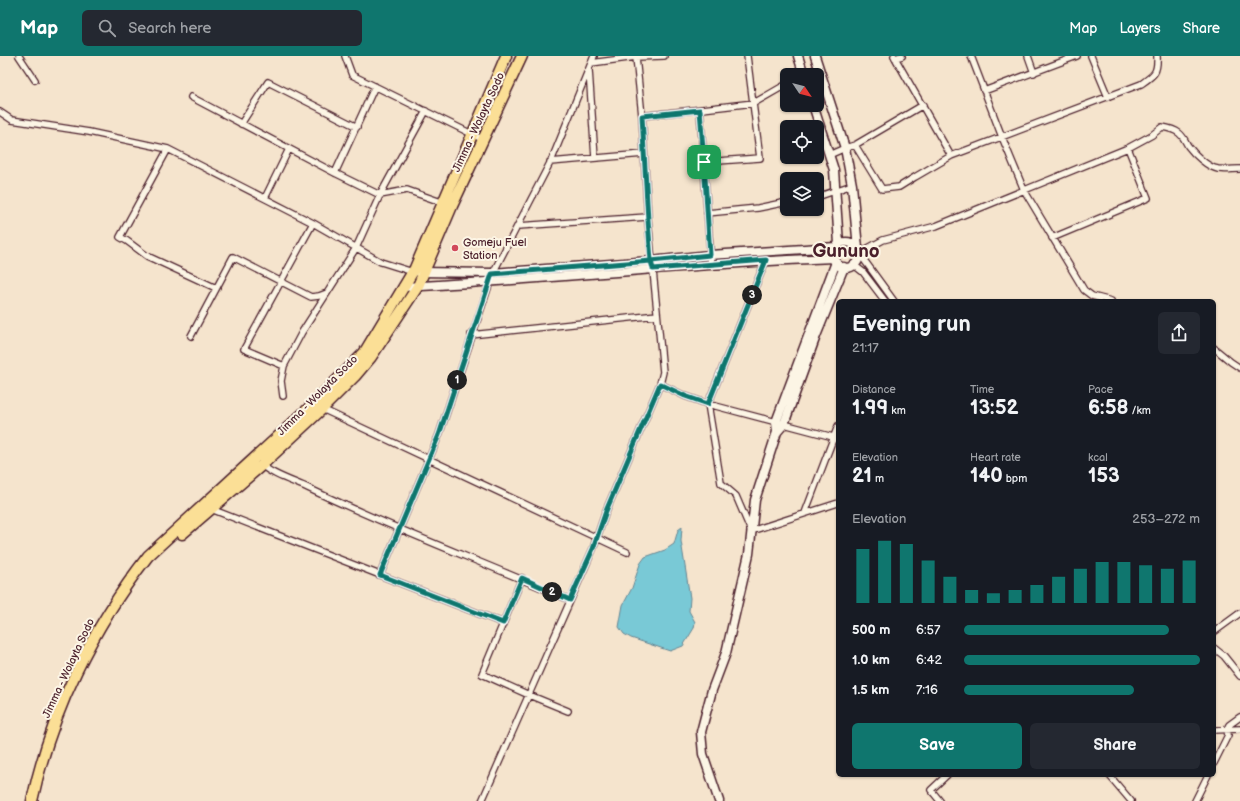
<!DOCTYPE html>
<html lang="en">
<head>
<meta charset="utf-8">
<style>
  :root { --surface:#171b24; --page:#242831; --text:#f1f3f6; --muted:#9ea1a6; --accent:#0f766e }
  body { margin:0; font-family:"Balsamiq Sans",sans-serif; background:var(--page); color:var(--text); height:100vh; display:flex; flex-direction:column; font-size:15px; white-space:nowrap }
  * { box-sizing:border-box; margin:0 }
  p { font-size:13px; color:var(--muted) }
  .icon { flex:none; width:22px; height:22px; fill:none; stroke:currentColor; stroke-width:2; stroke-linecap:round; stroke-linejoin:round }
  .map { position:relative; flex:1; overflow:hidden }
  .sheet { position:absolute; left:836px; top:243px; width:380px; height:478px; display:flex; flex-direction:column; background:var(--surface); border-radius:6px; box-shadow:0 1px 3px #0004 }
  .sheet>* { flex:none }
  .needle { width:26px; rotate:125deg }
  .controls { position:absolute; left:780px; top:12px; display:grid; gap:8px }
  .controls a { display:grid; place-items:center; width:44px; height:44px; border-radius:6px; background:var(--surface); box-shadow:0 1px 3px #0004; font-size:20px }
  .pin { position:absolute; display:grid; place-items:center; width:34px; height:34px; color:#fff; margin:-17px; border-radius:8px; box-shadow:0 2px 6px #0006 }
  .km { position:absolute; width:20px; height:20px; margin:-10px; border-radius:50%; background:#222; color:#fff; font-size:11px; line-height:20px; text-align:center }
  .round { display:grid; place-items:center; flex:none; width:42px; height:42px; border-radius:6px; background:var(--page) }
  .head { display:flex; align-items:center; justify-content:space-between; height:68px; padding:0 16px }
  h1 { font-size:22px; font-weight:700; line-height:30px }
  .metrics { display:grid; grid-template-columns:repeat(3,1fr); gap:6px; height:68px; padding:4px 16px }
  .metrics div { display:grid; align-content:center }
  .metrics b { font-size:20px; font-weight:700 }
  .metrics small { font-size:11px; font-weight:400 }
  .metrics p { font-size:11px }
  .chart { height:112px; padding:8px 16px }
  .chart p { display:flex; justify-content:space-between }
  .chart svg { width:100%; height:72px; margin-top:4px; stroke:var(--accent); stroke-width:6 }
  .action { display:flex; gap:8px; margin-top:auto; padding:8px 16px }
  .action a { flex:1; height:46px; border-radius:6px; background:var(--accent); color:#fff; font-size:16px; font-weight:700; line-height:46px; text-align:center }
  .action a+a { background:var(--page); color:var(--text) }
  ul { padding:0 16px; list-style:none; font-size:13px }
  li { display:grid; grid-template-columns:64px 48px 1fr; align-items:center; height:30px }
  li i { height:10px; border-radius:5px; background:var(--accent) }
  header { display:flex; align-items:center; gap:24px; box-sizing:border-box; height:56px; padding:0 20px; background:var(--accent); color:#fff }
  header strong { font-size:19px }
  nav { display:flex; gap:22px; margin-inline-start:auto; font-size:14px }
  .search { width:280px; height:36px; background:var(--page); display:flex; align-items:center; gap:10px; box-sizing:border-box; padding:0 14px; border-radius:6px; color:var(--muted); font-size:15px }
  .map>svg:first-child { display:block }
  .water { fill:#79c9d6; stroke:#668592 }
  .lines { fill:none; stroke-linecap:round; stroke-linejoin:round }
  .street-casing { stroke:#4a1f2b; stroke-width:8 }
  .secondary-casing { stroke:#4a1f2b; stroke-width:11 }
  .highway-casing { stroke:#4a1f2b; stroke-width:13 }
  .street { stroke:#fcf5e5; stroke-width:5.5 }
  .secondary { stroke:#fcf5e5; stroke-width:8 }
  .highway { stroke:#fbdf96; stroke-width:10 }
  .route-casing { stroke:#fff; stroke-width:8 }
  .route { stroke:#0f766e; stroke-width:5 }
  .poi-dot { fill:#d1495b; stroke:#fcf5e5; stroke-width:1.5 }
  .labels { text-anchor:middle; stroke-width:4; stroke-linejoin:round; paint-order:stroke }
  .street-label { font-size:11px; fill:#4a1f2b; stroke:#fcf5e5 }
  .poi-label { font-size:11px; fill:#4a1f2b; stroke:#fcf5e5; text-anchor:start }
  .town-label { font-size:19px; font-weight:bold; fill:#4a1f2b; stroke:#fcf5e5 }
</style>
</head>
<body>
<header>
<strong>Map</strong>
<div class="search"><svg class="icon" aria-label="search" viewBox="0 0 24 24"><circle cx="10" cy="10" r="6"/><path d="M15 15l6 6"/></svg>Search here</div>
<nav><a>Map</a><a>Layers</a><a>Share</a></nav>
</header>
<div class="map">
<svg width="1240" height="745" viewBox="0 0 1240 745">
  <rect width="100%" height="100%" fill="#f5e4cd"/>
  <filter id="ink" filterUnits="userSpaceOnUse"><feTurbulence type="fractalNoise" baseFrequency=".025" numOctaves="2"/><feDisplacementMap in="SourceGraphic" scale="8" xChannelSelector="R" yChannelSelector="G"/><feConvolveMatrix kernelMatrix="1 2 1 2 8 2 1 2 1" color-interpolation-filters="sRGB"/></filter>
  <g filter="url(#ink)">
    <path class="water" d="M682 471 681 485 690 542 689 555 695 566 694 572 683 590 670 595 631 582 624 578 619 571 623 549 632 532 640 508 645 501 665 494 674 488 678 474Z"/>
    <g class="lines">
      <defs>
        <path id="street" d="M19 0 35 24
          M345 0 352 19 482 83
          M633 0 636 1 664 0
          M894 0 951 100
          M971 0 1002 81 1024 134 1084 234 1092 240 1111 245
          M1028 0 1034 17
          M1091 0 1108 41
          M895 2 902 0
          M589 14 595 102
          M804 19 819 11
          M984 35 1077 0
          M191 41 335 117 380 139 407 134 444 147
          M700 54 711 208
          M0 56 12 64 89 76 168 93 313 167 381 206 413 216
          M642 60 754 47 787 28
          M241 68 268 26 357 71
          M855 89 882 133 899 131 915 121 951 100 1141 28C1154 19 1158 17 1157 0
          M168 93 120 181 127 185 147 200 216 232
          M829 99 845 92 855 89 923 49
          M550 106 644 98
          M704 106 760 102 747 0
          M335 117 375 30
          M817 141 852 129
          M265 142 289 93
          M707 157 758 152 787 146
          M518 170 647 161
          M1052 182 1148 142 1128 92
          M766 204 708 348 721 427 736 440 751 475 838 447
          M854 209 863 216 885 245
          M894 245 859 197 883 184 936 170 1128 92 1152 79 1162 71C1168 72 1174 73 1179 77 1184 81 1185 85 1188 90 1194 98 1207 111 1218 113 1225 114 1233 113 1240 113
          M471 279 657 259
          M191 280 233 201 311 241 319 240 327 237
          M1214 292 1231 306 1240 312
          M284 310 244 293 313 167
          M660 328 685 340 708 348 833 381 838 384
          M283 340 281 325 284 310 302 276 356 192 380 139 426 55
          M322 353 627 496
          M262 409C270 418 295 426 308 432 393 473 483 506 570 544
          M211 453 503 567
          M805 457 838 370
          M380 519 439 379 493 217 552 103 594 0
          M522 522 482 618 529 639 568 655
          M1214 576 1240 557
          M1214 592 1224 600 1240 620
          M1214 674 1240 673
          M1214 707 1228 679 1227 673 1229 669 1240 661
          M1109 719 1131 745
          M482 745 593 493 606 455 660 328 663 316 648 164 642 60 636 1 591 7
          M940 745 931 734 947 719
          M1195 745 1208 719"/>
        <path id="secondary" d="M798 0 804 19
          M815 0 845 92 852 129 858 192
          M813 49 834 114 839 188
          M833 199a13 13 0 1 1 26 0a13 13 0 1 1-26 0Z
          M419 216 493 217 651 205 710 199 836 191
          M403 231C547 224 690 207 834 202
          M777 376 784 368 816 280 844 211
          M719 745 703 698 701 676 712 634 726 597 749 498 755 444 777 376 776 366 836 206"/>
        <path id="highway" d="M182 478 262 409 322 353 355 320 371 301 418 230 452 150 522 0
          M32 745C51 656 92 572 148 500L308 353 364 297 415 212 506 0"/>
      </defs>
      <use href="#street" class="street-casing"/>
      <use href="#secondary" class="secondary-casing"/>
      <use href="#highway" class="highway-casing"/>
      <use href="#street" class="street"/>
      <use href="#secondary" class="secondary"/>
      <use href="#highway" class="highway"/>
    </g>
  </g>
  <g class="lines" filter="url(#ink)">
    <defs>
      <path id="route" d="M704 106 710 199 651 205 492 218 439 379 380 519 503 567 522 522 570 544 593 493 606 455 660 328 685 340 708 348 766 204 653 213 651 205 648 164 642 60 700 54 704 106"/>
    </defs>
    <use href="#route" class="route-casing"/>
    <use href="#route" class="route"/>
  </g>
  <circle class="poi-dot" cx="455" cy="192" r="4"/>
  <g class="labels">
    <g class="street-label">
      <text transform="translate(478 66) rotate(-65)" y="4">Jimma - Wolayta Sodo</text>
      <text transform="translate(317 339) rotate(-45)" y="4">Jimma - Wolayta Sodo</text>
      <text transform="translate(68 612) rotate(-65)" y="4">Jimma - Wolayta Sodo</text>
    </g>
    <g class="poi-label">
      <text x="463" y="190">Gomeju Fuel<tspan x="463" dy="13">Station</tspan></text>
    </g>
    <g class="town-label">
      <text x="846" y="201">Gununo</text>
    </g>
  </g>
</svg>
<div class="controls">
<a><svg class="needle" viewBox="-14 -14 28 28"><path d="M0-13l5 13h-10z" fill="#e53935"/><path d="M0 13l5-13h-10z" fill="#9ea1a6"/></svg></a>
<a><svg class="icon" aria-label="locate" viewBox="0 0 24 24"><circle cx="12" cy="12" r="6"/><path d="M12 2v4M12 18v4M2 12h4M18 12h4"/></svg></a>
<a><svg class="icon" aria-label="layers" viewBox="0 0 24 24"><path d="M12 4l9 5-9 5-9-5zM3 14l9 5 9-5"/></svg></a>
</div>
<div class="pin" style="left:704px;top:106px;background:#1e9e55"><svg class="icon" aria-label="arrive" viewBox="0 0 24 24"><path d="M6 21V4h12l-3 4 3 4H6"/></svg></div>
<b class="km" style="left:457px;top:324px">1</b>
<b class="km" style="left:552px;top:536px">2</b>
<b class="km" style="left:752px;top:239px">3</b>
<section class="sheet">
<div class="head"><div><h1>Evening run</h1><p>21:17</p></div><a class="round"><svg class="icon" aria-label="share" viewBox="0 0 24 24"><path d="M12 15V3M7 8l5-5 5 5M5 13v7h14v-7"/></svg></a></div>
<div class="metrics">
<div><p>Distance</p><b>1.99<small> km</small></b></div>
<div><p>Time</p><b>13:52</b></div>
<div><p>Pace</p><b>6:58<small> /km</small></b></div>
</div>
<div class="metrics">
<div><p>Elevation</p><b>21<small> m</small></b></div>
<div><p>Heart rate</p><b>140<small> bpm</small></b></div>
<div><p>kcal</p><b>153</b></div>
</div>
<div class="chart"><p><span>Elevation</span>253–272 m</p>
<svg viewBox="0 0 160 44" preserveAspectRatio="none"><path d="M5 44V11M15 44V6M25 44V8M35 44V18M45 44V28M55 44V36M65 44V38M75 44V36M85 44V33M95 44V28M105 44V23M115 44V19M125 44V19M135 44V21M145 44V23M155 44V18"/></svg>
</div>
<ul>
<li><b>500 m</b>6:57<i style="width:87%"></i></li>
<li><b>1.0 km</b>6:42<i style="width:100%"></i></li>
<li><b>1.5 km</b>7:16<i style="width:72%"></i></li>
</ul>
<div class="action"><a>Save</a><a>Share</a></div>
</section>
</div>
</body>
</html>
